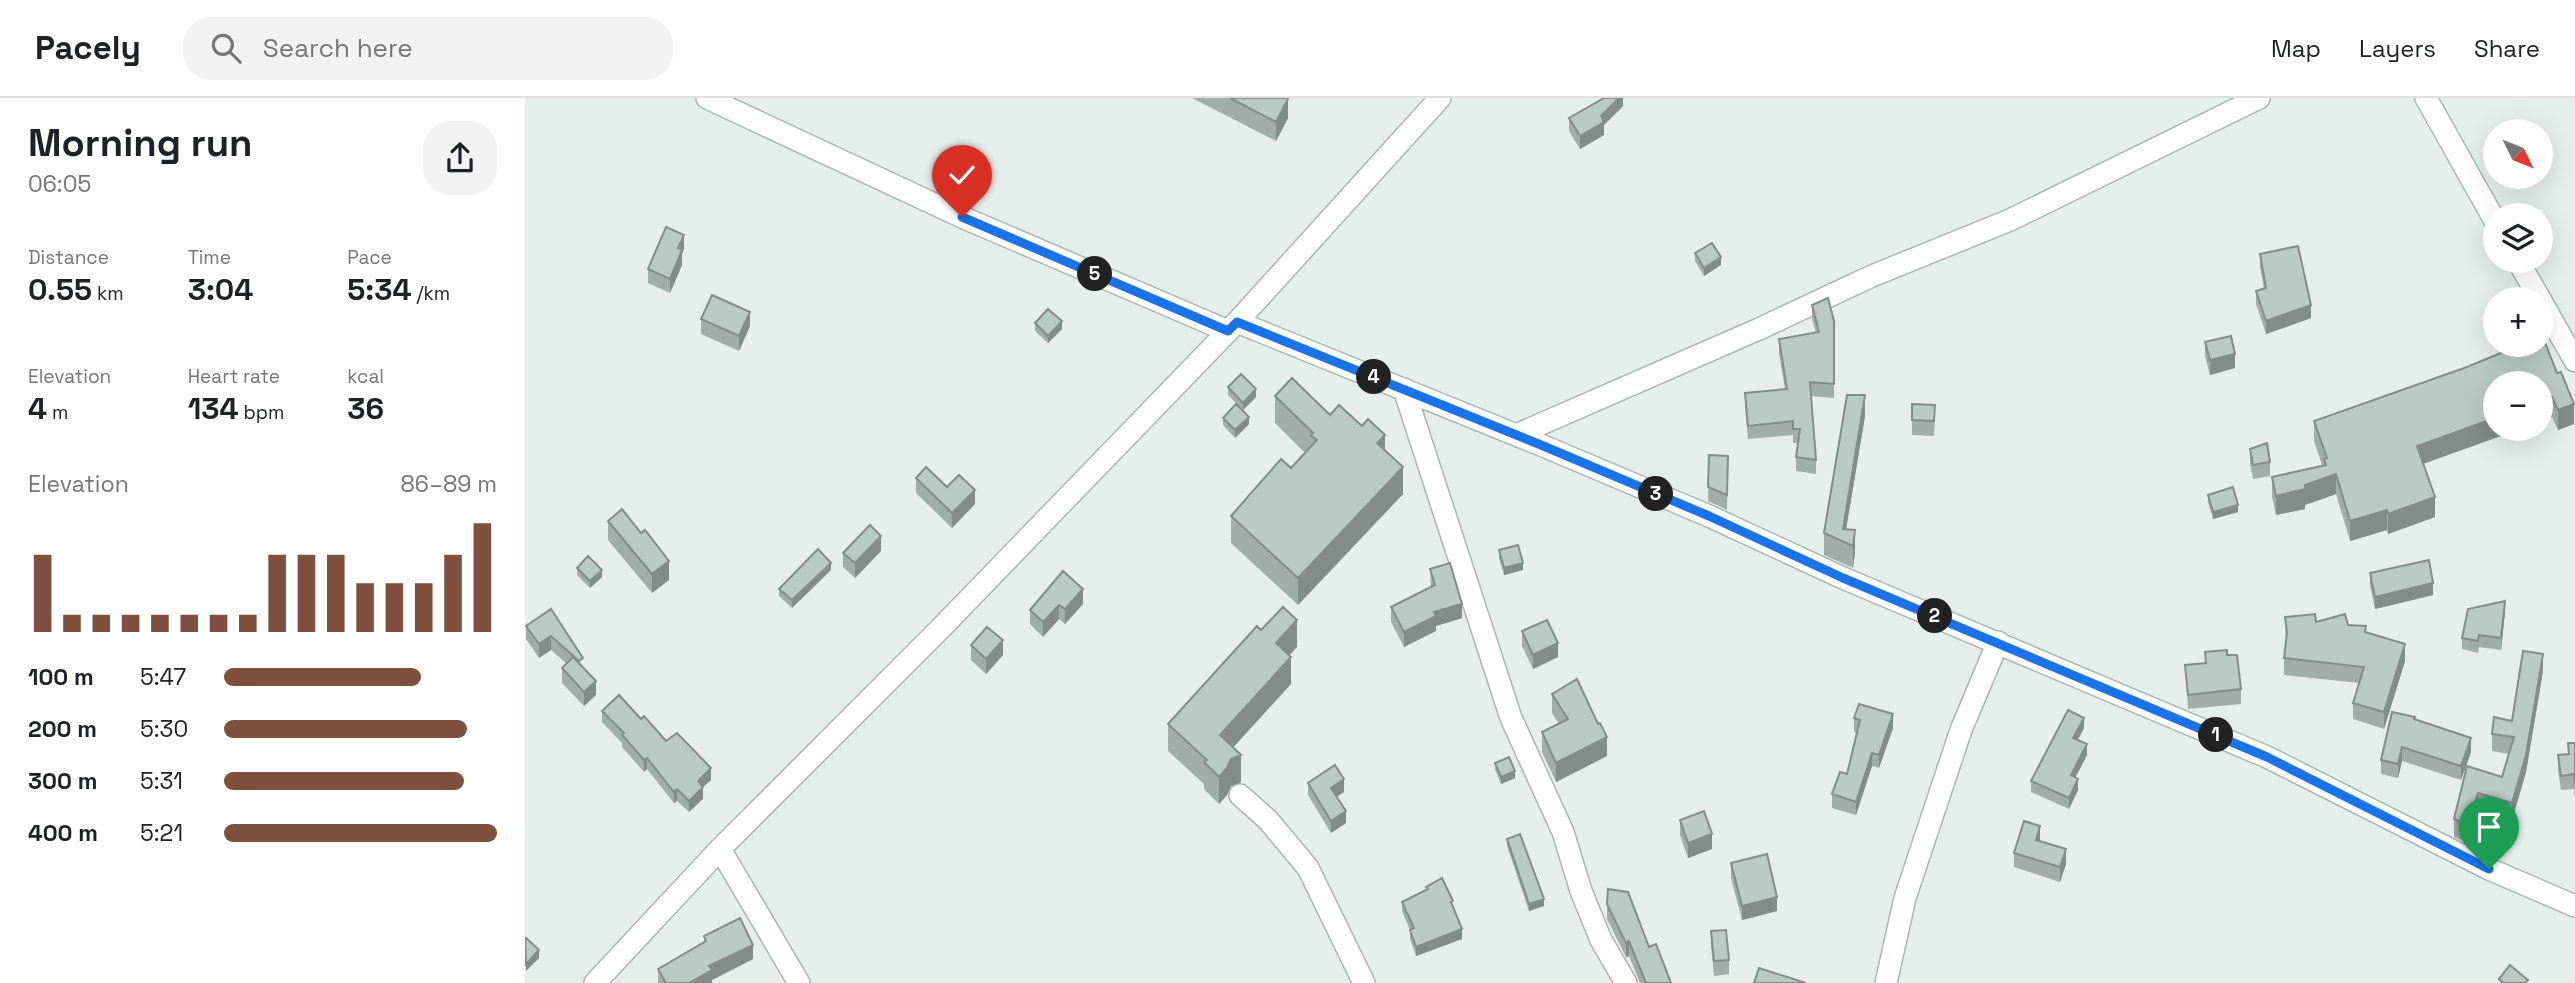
<!DOCTYPE html>
<html lang="en">
<head>
<meta charset="utf-8">
<style>
  :root { --surface:#fff; --page:#f2f2f2; --text:#202124; --muted:#757577; --line:#e0e0e0; --accent:#7f503e }
  body { margin:0; font-family:"Space Grotesk",sans-serif; background:var(--page); color:var(--text); height:100vh; display:flex; flex-direction:column; font-size:26px; white-space:nowrap }
  * { box-sizing:border-box; margin:0 }
  p { font-size:23px; color:var(--muted) }
  .icon { flex:none; width:38px; height:38px; fill:none; stroke:currentColor; stroke-width:2; stroke-linecap:round; stroke-linejoin:round }
  .map { position:relative; flex:1; overflow:hidden }
  .side { display:flex; flex-direction:column; background:var(--surface); width:525px }
  .side>* { flex:none }
  .needle { width:46px; rotate:133deg }
  .controls { position:absolute; left:1958px; top:21px; display:grid; gap:14px }
  .controls a { display:grid; place-items:center; width:70px; height:70px; border-radius:50%; background:var(--surface); box-shadow:0 7px 28px #0002; font-size:35px }
  .pin { position:absolute; display:grid; place-items:center; width:60px; height:60px; color:#fff; margin:-72px -30px; border-radius:50% 50% 50% 0; rotate:-45deg; box-shadow:0 0 7px #0007 }
  .pin .icon { rotate:45deg }
  .km { position:absolute; width:35px; height:35px; margin:-18px; border-radius:50%; background:#222; color:#fff; font-size:19px; line-height:35px; text-align:center }
  .round { display:grid; place-items:center; flex:none; width:74px; height:74px; border-radius:28px; background:var(--page) }
  .headline { display:flex; align-items:center; justify-content:space-between; height:119px; padding:0 28px }
  h1 { font-size:38px; font-weight:700; line-height:52px }
  .figures { display:grid; grid-template-columns:repeat(3,1fr); gap:10px; height:119px; padding:7px 28px }
  .figures div { display:grid; align-content:center }
  .figures b { font-size:30px; font-weight:700 }
  .figures small { font-size:19px; font-weight:400 }
  .figures p { font-size:19px }
  .chart { height:196px; padding:14px 28px }
  .chart p { display:flex; justify-content:space-between }
  .chart svg { width:100%; height:126px; margin-top:7px; stroke:var(--accent); stroke-width:6 }
  ul { padding:0 28px; list-style:none; font-size:23px }
  li { display:grid; grid-template-columns:112px 84px 1fr; align-items:center; height:52px }
  li i { height:18px; border-radius:9px; background:var(--accent) }
  header { display:flex; align-items:center; gap:42px; box-sizing:border-box; height:98px; padding:0 35px; background:var(--surface); border-bottom:2px solid var(--line) }
  header strong { font-size:33px }
  nav { display:flex; gap:38px; margin-inline-start:auto; font-size:24px }
  .search { width:490px; height:63px; background:var(--page); display:flex; align-items:center; gap:18px; box-sizing:border-box; padding:0 24px; border-radius:28px; color:var(--muted); font-size:26px }
  main { display:flex; flex:1; min-height:0 }
  .map>svg:first-child { display:block }
  .lines { fill:none; stroke-linecap:round; stroke-linejoin:round }
  .minor-casing { stroke:#a7b7b3; stroke-width:24 }
  .minor { stroke:#fff; stroke-width:21 }
  .wall { fill:#a0ada9 }
  .shaded-wall { fill:#828d89 }
  .building { fill:#bac9c4; stroke:#828d89; stroke-width:2 }
  .route-casing { stroke:#fff; stroke-width:14 }
  .route { stroke:#1a73e8; stroke-width:9 }
</style>
</head>
<body>
<header>
<strong>Pacely</strong>
<div class="search"><svg class="icon" aria-label="search" viewBox="0 0 24 24"><circle cx="10" cy="10" r="6"/><path d="M15 15l6 6"/></svg>Search here</div>
<nav><a>Map</a><a>Layers</a><a>Share</a></nav>
</header>
<main>
<section class="side">
<div class="headline"><div><h1>Morning run</h1><p>06:05</p></div><a class="round"><svg class="icon" aria-label="share" viewBox="0 0 24 24"><path d="M12 15V3M7 8l5-5 5 5M5 13v7h14v-7"/></svg></a></div>
<div class="figures">
<div><p>Distance</p><b>0.55<small> km</small></b></div>
<div><p>Time</p><b>3:04</b></div>
<div><p>Pace</p><b>5:34<small> /km</small></b></div>
</div>
<div class="figures">
<div><p>Elevation</p><b>4<small> m</small></b></div>
<div><p>Heart rate</p><b>134<small> bpm</small></b></div>
<div><p>kcal</p><b>36</b></div>
</div>
<div class="chart"><p><span>Elevation</span>86–89 m</p>
<svg viewBox="0 0 160 44" preserveAspectRatio="none"><path d="M5 44V17M15 44V38M25 44V38M35 44V38M45 44V38M55 44V38M65 44V38M75 44V38M85 44V17M95 44V17M105 44V17M115 44V27M125 44V27M135 44V27M145 44V17M155 44V6"/></svg>
</div>
<ul>
<li><b>100 m</b>5:47<i style="width:72%"></i></li>
<li><b>200 m</b>5:30<i style="width:89%"></i></li>
<li><b>300 m</b>5:31<i style="width:88%"></i></li>
<li><b>400 m</b>5:21<i style="width:100%"></i></li>
</ul>
</section>
<div class="map">
<svg width="2050" height="885" viewBox="0 0 2050 885">
  <rect width="100%" height="100%" fill="#e5eeeb"/>
  <g class="lines">
    <defs>
      <path id="minor" d="M182 0 437 119 703 233
        M1901 0 1970 123
        M1993 163 2015 201
        M2016 203 2050 263
        M712 224 1016 347 1184 418 1318 480 1742 659 1964 771 2050 808
        M879 291 986 620 1038 734 1056 793 1076 842 1101 885
        M991 337 1234 231 1347 178 1485 122 1734 0
        M715 697 743 722 783 770 839 885
        M195 751 274 885
        M70 885 195 751 416 530 712 224 915 0
        M1361 885 1380 800 1436 632 1473 544"/>
    </defs>
    <use href="#minor" class="minor-casing"/>
    <use href="#minor" class="minor"/>
  </g>
  <path class="wall" d="M667 0H761L763 20 751 43Z
    M1098 0V8L1079 27V37L1055 51 1044 33V20Z
    M159 151 157 156V167L145 195 123 185V171Z
    M1170 155 1196 167 1179 178 1170 163Z
    M1735 156 1786 220 1741 236 1731 206V193L1739 191 1735 169Z
    M1287 207 1309 223V300L1286 298 1291 362V376L1271 373V359L1273 345H1268V337L1223 341 1220 309V295L1260 291 1254 255V241L1291 235 1287 221Z
    M176 221 225 228 214 253 176 236Z
    M510 225 537 231 523 245 510 233Z
    M1680 244 1710 270 1685 277 1680 258Z
    M2032 275 2049 326 2033 332 2027 319 2016 323V285L1970 331H1995L1898 366 1910 419 1863 436 1862 432 1825 443 1811 396 1780 407V411L1751 417 1747 399V379L1797 367 1789 343V323Z
    M703 289 731 299 718 312 703 297Z
    M750 298 805 317 860 352 878 396 773 507 706 445V418L766 370 780 355 750 325Z
    M1387 306 1410 321 1409 338 1387 337Z
    M1340 318 1321 431 1330 454 1328 470 1299 457V435Z
    M698 320 724 326 710 340 698 327Z
    M1725 351 1745 364V378L1728 381 1725 365Z
    M1184 357 1203 358 1202 412 1183 403Z
    M391 380 422 389 450 406 427 430 391 395Z
    M1683 397 1713 414 1688 421 1683 404Z
    M83 423 116 435 144 482 127 495 83 442Z
    M974 452 998 472 979 477 974 460Z
    M356 453 330 480 318 469V455Z
    M52 470 77 479 65 490 52 477Z
    M905 471 937 520 911 528V533L879 549 866 524V509L906 489Z
    M306 472 267 510 254 498V491Z
    M538 473 558 506 540 526 534 521 518 539 505 526V512Z
    M1845 475 1908 497 1850 511 1845 488Z
    M26 511 58 569 71 597 59 608 37 585V570L42 566 26 552 14 560 1 541V528Z
    M1980 514 1976 552 1954 549 1953 555 1937 551V540Z
    M1760 519 1823 527 1841 534 1880 563 1859 631 1828 621V605L1834 585 1759 577V560L1761 541Z
    M736 532 772 549 764 557 766 586 708 649 716 684 706 688 702 697 694 706 679 691V686L643 653V626Z
    M997 533 1033 559 1008 571 997 548Z
    M446 547 478 557 461 576 446 562Z
    M1680 554 1702 557 1716 591V606L1663 611 1660 567 1680 565Z
    M2018 573 2001 674 1987 722 1953 712 1944 745 1929 739V721L1942 668 1977 679 1984 656 1967 653V636L1987 623Z
    M1027 596 1082 658 1031 684 1017 654V634L1034 626 1027 615Z
    M77 613 116 621 186 682 178 689V701L164 714 152 703 149 705 122 671 119 674 97 649V645L77 624Z
    M1329 620 1368 630 1354 670 1347 668 1331 717 1307 710V696L1322 676 1332 635 1329 634Z
    M1890 621 1946 654 1936 682 1877 663 1873 680 1856 676V662Z
    M1559 630 1553 642 1562 657 1550 679 1553 692 1544 711 1506 694V683Z
    M2043 645H2050V700L2049 691 2036 692 2033 672V657L2043 656Z
    M970 665 990 680 976 686 970 672Z
    M783 685 819 694 812 699 821 725 806 735 783 697Z
    M1155 722 1187 751 1163 760 1155 737Z
    M982 741 1019 808 1004 813 982 748Z
    M1515 743 1541 766 1535 784 1489 769V755Z
    M1206 765 1252 813 1217 822 1206 780Z
    M901 789 928 811 937 841 891 858 885 841V832L877 813V804L901 792Z
    M1082 806 1124 849 1146 885H1115L1104 858 1101 859 1082 821Z
    M1186 833 1204 862V876L1189 878 1186 847Z
    M179 838 228 861 187 882V885H133V871L179 844Z"/>
  <path class="shaded-wall" d="M1094 0H1098V8L1079 27V37L1055 51V38Z
    M763 1V20L751 43V24Z
    M159 137V151L157 156V167L145 195V181L153 150Z
    M1196 159V167L1179 178V170Z
    M1786 207V220L1741 236V223Z
    M225 214V228L214 253V238Z
    M537 223V231L523 245V238Z
    M1710 256V270L1685 277V262Z
    M731 291V299L718 312V305Z
    M1340 297V318L1319 444 1318 431Z
    M2027 299V319L2016 323V303Z
    M2049 306V326L2033 332V312Z
    M724 319V326L710 340V332Z
    M1970 320V331H1995L1892 368V348Z
    M860 337V364L852 345Z
    M878 369V396L773 507V480Z
    M1811 376V396L1780 407V411L1751 417V398Z
    M450 392V406L427 430V415Z
    M1910 399V419L1863 436V416Z
    M1713 407V414L1688 421V414Z
    M1862 412V432L1825 443V423Z
    M1330 432V454L1328 470V448Z
    M356 438V453L330 480V465Z
    M144 463V482L127 495V476Z
    M306 465V472L267 510V502Z
    M998 465V472L979 477V470Z
    M77 472V479L65 490V483Z
    M1908 485V497L1850 511V499Z
    M558 491V506L540 526V511Z
    M1980 503V514L1976 552V540Z
    M937 506V520L911 528V533L879 549V534L909 514Z
    M534 507V521L518 539V524Z
    M772 522V549L751 572V545Z
    M26 538V552L14 560V546Z
    M478 542V557L461 576V561Z
    M1033 545V559L1008 571V557Z
    M1880 546V563L1859 631V614Z
    M2018 556V573L2001 674 1987 722V705Z
    M766 559V586L695 664V637Z
    M71 583V597L59 608V594Z
    M1368 616V630L1354 670V657Z
    M1559 620V630L1548 650V640Z
    M1082 639V658L1031 684V665Z
    M1946 640V654L1936 682V668Z
    M1562 646V657L1546 688V677Z
    M1877 649V663L1873 680V666Z
    M1347 655V668L1331 717V704Z
    M716 657V684L706 688 702 697 694 706V679L706 661Z
    M122 660V671L119 674V662Z
    M186 670V682L178 689V701L164 714V703L173 683Z
    M990 673V680L976 686V679Z
    M819 681V694L806 702V690Z
    M1553 681V692L1544 711V700Z
    M152 691V703L149 705V694Z
    M1953 695V712L1944 745V728Z
    M821 713V725L806 735V723Z
    M1515 728V742L1511 757V742Z
    M1187 736V751L1163 760V745Z
    M1541 751V766L1535 784V769Z
    M1252 799V813L1217 822V808Z
    M1019 801V808L1004 813V806Z
    M937 831V841L891 858V849Z
    M1104 843V858L1101 859V845Z
    M228 847V861L187 882V885H164L184 868Z
    M14 852V860L1 873V866Z"/>
  <path class="building" d="M705 0H761L763 1 751 24Z
    M1079 0H1094L1076 18 1079 24 1055 38 1044 20Z
    M141 129 159 137 153 150 157 152 145 181 123 171Z
    M1187 145 1196 159 1179 170 1170 155Z
    M1773 148 1786 207 1741 223 1731 193 1741 190 1735 156Z
    M187 197 225 214 214 238 176 221Z
    M1303 200 1309 223V286L1285 284 1291 362 1271 359 1275 331H1268V323L1223 328 1220 295 1262 291 1254 241 1294 234 1287 207Z
    M523 211 537 223 523 238 510 225Z
    M2017 237 2032 275 2036 274 2049 306 2033 312 2027 299 2016 303V285H1970V320L1892 348 1910 399 1863 416 1862 412 1825 423 1811 376 1780 387V391L1751 398 1747 379 1801 367 1799 361 1802 360 1789 323 1942 269 1995 247H2016V238Z
    M1706 238 1710 256 1685 262 1680 244Z
    M716 276 731 291 718 305 703 289Z
    M767 280 805 317 814 307 837 328 843 321 860 337 852 345 878 369 773 480 706 418 756 361 766 370 792 342 786 338 788 335 750 298Z
    M1322 297H1340L1318 431 1330 432 1328 448 1299 435Z
    M711 306 724 319 710 332 698 320Z
    M1387 306 1410 307 1409 323 1387 322Z
    M1742 345 1745 364 1728 367 1725 351Z
    M1184 357 1203 358 1202 397 1183 389Z
    M401 369 422 389 434 377 450 392 427 415 391 380Z
    M1708 389 1713 407 1688 414 1683 397Z
    M97 411 116 435 120 432 144 463 127 476 83 423Z
    M345 427 356 438 330 465 318 455Z
    M993 447 998 465 979 470 974 452Z
    M293 451 306 465 267 502 254 491Z
    M63 458 77 472 65 483 52 470Z
    M1904 462 1908 485 1850 499 1845 475Z
    M925 465 937 506 909 514 911 518 879 534 866 509 910 487 905 471Z
    M538 473 558 491 540 511 534 507 518 524 505 512Z
    M1980 503 1976 540 1954 537 1953 543 1937 540 1943 511Z
    M758 509 772 522 751 545 766 559 695 637 716 657 706 661 702 670 694 679 679 664 682 662 643 626 732 528 736 532Z
    M26 511 58 560 54 563 26 538 14 546 1 528Z
    M1790 516 1791 524 1820 516 1823 527 1841 528 1840 534 1880 546 1859 614 1828 605 1839 569 1759 560 1762 534 1760 519Z
    M1022 522 1033 545 1008 557 997 533Z
    M462 529 478 542 461 561 446 547Z
    M1702 552V557H1712L1716 591 1663 597 1660 567 1681 565 1680 554Z
    M1998 553 2018 556 2001 657 1987 705 1953 695 1944 728 1929 721 1942 668 1977 679 1989 639 1967 636 1969 619 1987 623Z
    M48 559 71 583 59 594 37 570Z
    M1052 581 1073 626 1075 625 1082 639 1031 665 1017 634 1043 621 1027 596Z
    M94 597 116 621 119 618 141 643 152 635 186 670 173 683 178 689 164 703 152 691 149 694 122 660 119 662 97 637 99 635 77 613Z
    M1334 606 1368 616 1354 657 1347 655 1331 704 1307 696 1315 674 1322 676 1335 622 1329 620Z
    M1543 612 1559 620 1548 640 1562 646 1546 677 1553 681 1544 700 1506 683Z
    M1867 614 1890 619 1889 621 1946 640 1936 668 1877 649 1873 666 1856 662Z
    M2043 645H2050V686L2049 676 2036 678 2033 657 2044 656Z
    M984 659 990 673 976 679 970 665Z
    M810 667 819 681 806 690 821 713 806 723 783 685Z
    M1179 713 1187 736 1163 745 1155 722Z
    M1499 723 1515 728 1511 742 1541 751 1535 769 1489 755Z
    M995 736 1019 801 1004 806 982 741Z
    M1242 756 1252 799 1217 808 1206 765Z
    M917 780 928 803 926 804 937 831 891 849 885 832 889 830 877 804 903 791 901 789Z
    M1083 791 1103 794 1124 849 1131 846 1146 885H1121L1104 843 1101 845 1082 806Z
    M215 820 228 847 184 868 187 872 164 885H141L133 871 181 843 179 838Z
    M1201 832 1204 862 1189 863 1186 833Z
    M1 840 14 852 1 866 0 841Z
    M1985 867 2003 882 2000 885H1978L1974 881Z
    M1234 870 1281 885H1229Z"/>
  <g class="lines">
    <defs>
      <path id="route" d="M437 119 703 233 712 224 1016 347 1184 418 1318 480 1742 659 1964 771"/>
    </defs>
    <use href="#route" class="route-casing"/>
    <use href="#route" class="route"/>
  </g>
</svg>
<div class="controls">
<a><svg class="needle" viewBox="-14 -14 28 28"><path d="M0-13l5 13h-10z" fill="#e53935"/><path d="M0 13l5-13h-10z" fill="#757577"/></svg></a>
<a><svg class="icon" aria-label="layers" viewBox="0 0 24 24"><path d="M12 4l9 5-9 5-9-5zM3 14l9 5 9-5"/></svg></a>
<a>+</a>
<a>−</a>
</div>
<div class="pin" style="left:1964px;top:771px;background:#1e9e55"><svg class="icon" aria-label="arrive" viewBox="0 0 24 24"><path d="M6 21V4h12l-3 4 3 4H6"/></svg></div>
<div class="pin" style="left:437px;top:119px;background:#d93025"><svg class="icon" aria-label="check" viewBox="0 0 24 24"><path d="M5 12l5 5 9-10"/></svg></div>
<b class="km" style="left:1691px;top:637px">1</b>
<b class="km" style="left:1410px;top:518px">2</b>
<b class="km" style="left:1131px;top:396px">3</b>
<b class="km" style="left:849px;top:279px">4</b>
<b class="km" style="left:570px;top:176px">5</b>
</div>
</main>
</body>
</html>
